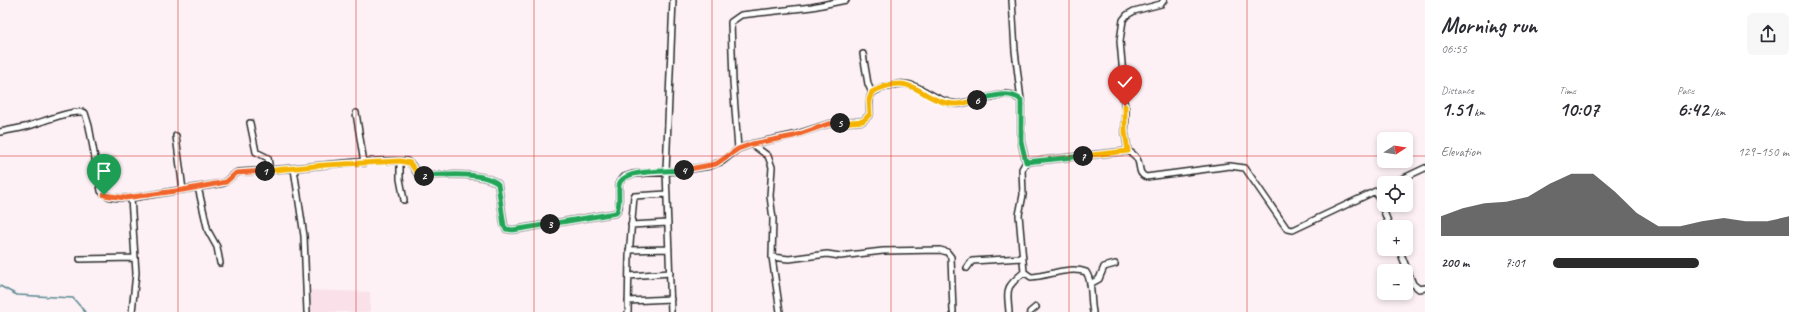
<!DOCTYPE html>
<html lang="en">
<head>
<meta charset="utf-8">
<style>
  :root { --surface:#fff; --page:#f7f7f7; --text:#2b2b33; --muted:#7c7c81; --accent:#2b2b2b }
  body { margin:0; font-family:Caveat,sans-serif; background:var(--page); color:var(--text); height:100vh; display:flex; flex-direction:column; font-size:15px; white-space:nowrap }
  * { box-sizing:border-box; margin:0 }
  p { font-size:13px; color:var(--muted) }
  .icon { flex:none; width:22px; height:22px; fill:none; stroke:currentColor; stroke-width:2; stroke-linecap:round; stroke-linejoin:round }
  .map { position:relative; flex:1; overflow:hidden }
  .side { display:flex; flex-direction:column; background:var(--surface); width:380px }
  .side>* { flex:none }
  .needle { width:26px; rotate:78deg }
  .buttons { position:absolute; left:1377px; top:132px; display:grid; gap:8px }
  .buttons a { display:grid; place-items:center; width:36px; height:36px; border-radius:6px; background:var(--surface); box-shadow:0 2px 6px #0003; font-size:20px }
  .pin { position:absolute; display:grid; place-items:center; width:34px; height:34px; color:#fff; margin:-41px -17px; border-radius:50% 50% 50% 0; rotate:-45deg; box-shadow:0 0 4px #0007 }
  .pin .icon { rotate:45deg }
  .km { position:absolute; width:20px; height:20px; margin:-10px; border-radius:50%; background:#222; color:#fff; font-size:11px; line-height:20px; text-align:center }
  .round { display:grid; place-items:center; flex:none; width:42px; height:42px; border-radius:6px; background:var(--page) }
  .overview { display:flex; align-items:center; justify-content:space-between; height:68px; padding:0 16px }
  h1 { font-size:22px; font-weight:600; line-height:30px }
  .metrics { display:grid; grid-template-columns:repeat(3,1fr); gap:6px; height:68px; padding:4px 16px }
  .metrics div { display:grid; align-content:center }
  .metrics b { font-size:20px; font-weight:600 }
  .metrics small { font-size:11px; font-weight:400 }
  .metrics p { font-size:11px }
  .chart { height:112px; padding:8px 16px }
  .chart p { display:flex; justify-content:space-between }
  .chart svg { width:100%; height:72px; margin-top:4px; fill:var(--accent); opacity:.7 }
  ul { padding:0 16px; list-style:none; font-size:13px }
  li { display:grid; grid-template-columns:64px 48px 1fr; align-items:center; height:30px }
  li i { height:10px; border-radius:5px; background:var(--accent) }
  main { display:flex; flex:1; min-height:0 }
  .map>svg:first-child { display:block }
  .built { fill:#fae1e9 }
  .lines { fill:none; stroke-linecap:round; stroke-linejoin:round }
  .stream { stroke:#5a8892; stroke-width:1.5 }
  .street-casing { stroke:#2b2b2b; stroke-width:8 }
  .street { stroke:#fff; stroke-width:5 }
  .split-1-casing { stroke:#fff; stroke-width:8 }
  .split-2-casing { stroke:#fff; stroke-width:8 }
  .split-3-casing { stroke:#fff; stroke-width:8 }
  .split-4-casing { stroke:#fff; stroke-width:8 }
  .split-5-casing { stroke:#fff; stroke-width:8 }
  .split-6-casing { stroke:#fff; stroke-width:8 }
  .split-7-casing { stroke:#fff; stroke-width:8 }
  .split-8-casing { stroke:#fff; stroke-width:8 }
  .split-1 { stroke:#f0652b; stroke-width:5 }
  .split-2 { stroke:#f5b400; stroke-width:5 }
  .split-3 { stroke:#22a559; stroke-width:5 }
  .split-4 { stroke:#22a559; stroke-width:5 }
  .split-5 { stroke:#f0652b; stroke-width:5 }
  .split-6 { stroke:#f5b400; stroke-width:5 }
  .split-7 { stroke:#22a559; stroke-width:5 }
  .split-8 { stroke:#f5b400; stroke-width:5 }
  .grid { fill:none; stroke:#d62828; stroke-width:1; stroke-opacity:0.55 }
</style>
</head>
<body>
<main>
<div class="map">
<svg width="1425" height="312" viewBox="0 0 1425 312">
  <rect width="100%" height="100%" fill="#fdf1f5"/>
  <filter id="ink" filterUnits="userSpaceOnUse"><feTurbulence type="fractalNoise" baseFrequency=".025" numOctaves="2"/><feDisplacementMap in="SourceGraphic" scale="8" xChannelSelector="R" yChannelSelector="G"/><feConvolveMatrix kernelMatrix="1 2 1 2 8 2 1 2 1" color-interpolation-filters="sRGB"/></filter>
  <g filter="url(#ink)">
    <path class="built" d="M305 290 370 292V312H307Z"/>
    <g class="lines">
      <path class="stream" d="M0 286 17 295 73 298 85 312"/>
      <defs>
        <path id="street" d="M1012 0 1015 51 1021 100V141L1026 162 1128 151C1146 160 1134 172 1146 177L1230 166 1245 168 1287 229 1293 230 1384 187
          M863 54 868 84 872 93
          M356 113 364 163
          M250 123 256 152 268 158 270 171
          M0 132C8 130 17 129 25 127 38 124 73 108 85 113L89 126 101 191C107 199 122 198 131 198L224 183 236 173 240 172C296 170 352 159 407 161L412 165 418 175 422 176C440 175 484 171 498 184L504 225 506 229 513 230 616 213 619 207V183L624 177 633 174 677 171 710 166 723 161 738 149 752 144 794 135 828 124 863 121 870 114C869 97 867 92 886 87 892 86 898 83 904 84 921 84 937 103 958 104L1005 94 1013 95 1021 100
          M176 136 183 190
          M752 144 768 156 772 167 770 196 773 219 772 257 780 312
          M738 149 733 82 731 22 741 15 812 7 846 0
          M1128 151 1125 132 1126 110 1122 94 1123 75 1120 41 1123 20 1127 15 1134 11 1161 4 1164 0
          M400 161V179L404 200
          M1026 162 1022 169 1023 195 1019 215 1024 272 1031 277C1049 276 1069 266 1086 272 1093 282 1090 299 1093 312
          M294 169 304 236 307 312
          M1393 183 1425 168
          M198 187 208 231 217 247 220 263
          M1376 191 1390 227
          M131 198 136 273 132 312
          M631 225 668 223
          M1399 249 1413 284 1419 289 1425 288
          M629 250 669 249
          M772 257 789 259 827 254 840 256 883 251 940 250 947 252 951 257 953 312
          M80 259 135 258
          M967 268 972 261 1022 258
          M629 276 670 273
          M1090 284 1099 279 1104 267 1115 264
          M628 301 671 299
          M628 312 629 256 634 196 667 194
          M671 312 666 171 673 0
          M1009 312C1007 288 1005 288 1024 272
          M1030 312 1036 307"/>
      </defs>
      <use href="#street" class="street-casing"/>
      <use href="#street" class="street"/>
    </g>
  </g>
  <g class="lines" filter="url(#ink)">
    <defs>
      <path id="split-1" d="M104 195 125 198 183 190 226 182 236 173 265 171"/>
      <path id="split-2" d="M265 171 325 165 400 161 410 163 418 174 424 176"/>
      <path id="split-3" d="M424 176C442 175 484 171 498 184L504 226 506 229 513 230 550 224"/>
      <path id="split-4" d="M550 224 616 213C621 206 618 195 619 186 620 168 670 172 684 170"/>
      <path id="split-5" d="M684 170 716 164 738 149 752 144 794 136 828 124 840 123"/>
      <path id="split-6" d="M840 123 863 121 870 114 869 100 872 92C916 70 917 100 953 104 961 105 969 101 977 100"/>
      <path id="split-7" d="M977 100C991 97 1009 90 1021 100V141L1026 162 1083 156"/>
      <path id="split-8" d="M1083 156 1128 151 1125 132V106"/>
    </defs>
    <use href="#split-1" class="split-1-casing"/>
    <use href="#split-2" class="split-2-casing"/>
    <use href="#split-3" class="split-3-casing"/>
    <use href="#split-4" class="split-4-casing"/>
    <use href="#split-5" class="split-5-casing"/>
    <use href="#split-6" class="split-6-casing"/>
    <use href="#split-7" class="split-7-casing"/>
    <use href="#split-8" class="split-8-casing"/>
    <use href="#split-1" class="split-1"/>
    <use href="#split-2" class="split-2"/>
    <use href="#split-3" class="split-3"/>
    <use href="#split-4" class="split-4"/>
    <use href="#split-5" class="split-5"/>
    <use href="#split-6" class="split-6"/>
    <use href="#split-7" class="split-7"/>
    <use href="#split-8" class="split-8"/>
  </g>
  <path class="grid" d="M178 0V312M356 0V312M534 0V312M712 0V312M891 0V312M1069 0V312M1247 0V312M0 156H1384M1406 156H1425"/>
</svg>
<div class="buttons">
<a><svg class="needle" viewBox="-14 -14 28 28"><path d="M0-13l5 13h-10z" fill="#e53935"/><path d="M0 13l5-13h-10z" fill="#7c7c81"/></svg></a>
<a><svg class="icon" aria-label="locate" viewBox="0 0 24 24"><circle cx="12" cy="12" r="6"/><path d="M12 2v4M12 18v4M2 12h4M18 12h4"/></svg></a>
<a>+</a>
<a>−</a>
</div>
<div class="pin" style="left:104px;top:195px;background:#1e9e55"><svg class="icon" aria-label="arrive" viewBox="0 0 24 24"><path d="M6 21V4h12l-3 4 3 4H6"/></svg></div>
<div class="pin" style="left:1125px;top:106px;background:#d93025"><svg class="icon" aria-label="check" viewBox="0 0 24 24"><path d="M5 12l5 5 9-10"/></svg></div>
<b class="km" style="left:265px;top:171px">1</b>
<b class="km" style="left:424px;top:176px">2</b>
<b class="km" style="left:550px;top:224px">3</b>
<b class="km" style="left:684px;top:170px">4</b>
<b class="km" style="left:840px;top:123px">5</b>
<b class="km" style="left:977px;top:100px">6</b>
<b class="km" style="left:1083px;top:156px">7</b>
</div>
<section class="side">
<div class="overview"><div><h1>Morning run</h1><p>06:55</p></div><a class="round"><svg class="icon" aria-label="share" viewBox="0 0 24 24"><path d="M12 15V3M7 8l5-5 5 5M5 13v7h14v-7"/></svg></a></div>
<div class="metrics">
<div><p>Distance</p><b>1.51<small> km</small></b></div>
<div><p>Time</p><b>10:07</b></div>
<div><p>Pace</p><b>6:42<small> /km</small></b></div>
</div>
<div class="chart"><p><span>Elevation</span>129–150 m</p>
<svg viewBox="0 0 160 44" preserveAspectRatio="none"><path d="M0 44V32L10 27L20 24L30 23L40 20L50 12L60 6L70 6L80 17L90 30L100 38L110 38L120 35L130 33L140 35L150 35L160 32V44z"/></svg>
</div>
<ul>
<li><b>200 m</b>7:01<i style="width:62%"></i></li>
</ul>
</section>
</main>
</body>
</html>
